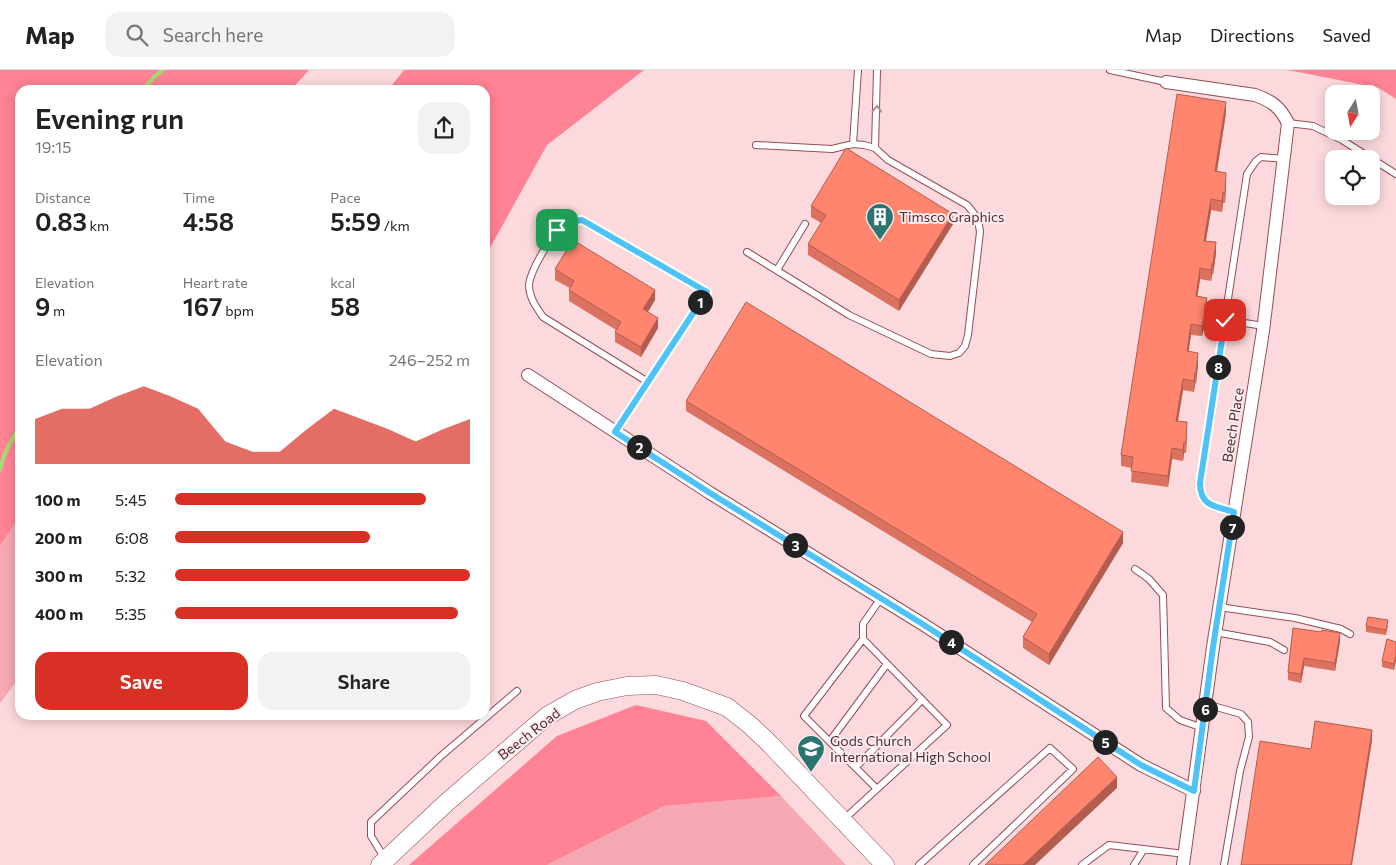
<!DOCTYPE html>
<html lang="en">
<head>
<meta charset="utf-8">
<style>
  :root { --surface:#fff; --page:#f2f2f2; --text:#222; --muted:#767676; --line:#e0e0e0; --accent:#d93025 }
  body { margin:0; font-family:Commissioner,sans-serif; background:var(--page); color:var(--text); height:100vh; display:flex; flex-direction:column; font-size:19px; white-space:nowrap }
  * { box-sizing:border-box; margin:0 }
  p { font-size:16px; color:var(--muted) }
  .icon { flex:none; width:28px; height:28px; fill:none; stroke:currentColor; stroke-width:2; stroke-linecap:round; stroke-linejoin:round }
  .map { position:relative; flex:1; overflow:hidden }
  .drawer { position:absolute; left:15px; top:15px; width:475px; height:635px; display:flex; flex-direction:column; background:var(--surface); border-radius:15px; box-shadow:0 2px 12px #0003 }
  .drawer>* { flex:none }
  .needle { width:32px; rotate:191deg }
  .controls { position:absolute; left:1325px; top:15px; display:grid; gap:10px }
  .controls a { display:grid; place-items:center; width:55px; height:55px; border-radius:10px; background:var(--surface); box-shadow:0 2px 12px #0003; font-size:25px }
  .pin { position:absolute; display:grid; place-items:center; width:42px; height:42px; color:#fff; margin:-21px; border-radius:10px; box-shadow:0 2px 8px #0006 }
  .km { position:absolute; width:25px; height:25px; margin:-12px; border-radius:50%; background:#222; color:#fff; font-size:14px; line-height:25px; text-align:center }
  .round { display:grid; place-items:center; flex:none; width:52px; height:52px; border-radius:15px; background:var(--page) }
  .head { display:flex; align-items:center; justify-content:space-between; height:85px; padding:0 20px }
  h1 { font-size:28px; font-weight:600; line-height:38px }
  .metrics { display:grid; grid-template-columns:repeat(3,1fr); gap:8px; height:85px; padding:5px 20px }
  .metrics div { display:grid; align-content:center }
  .metrics b { font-size:25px; font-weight:600 }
  .metrics small { font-size:14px; font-weight:400 }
  .metrics p { font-size:14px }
  .chart { height:140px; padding:10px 20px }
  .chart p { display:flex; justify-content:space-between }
  .chart svg { width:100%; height:90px; margin-top:5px; fill:var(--accent); opacity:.7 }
  .cta { display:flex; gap:10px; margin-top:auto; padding:10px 20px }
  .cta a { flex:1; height:58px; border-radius:15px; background:var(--accent); color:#fff; font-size:20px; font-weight:600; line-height:58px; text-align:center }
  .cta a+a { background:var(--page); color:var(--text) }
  ul { padding:0 20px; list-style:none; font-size:16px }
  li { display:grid; grid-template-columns:80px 60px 1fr; align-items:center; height:38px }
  li i { height:12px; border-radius:6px; background:var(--accent) }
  header { display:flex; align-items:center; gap:30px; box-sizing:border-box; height:70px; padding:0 25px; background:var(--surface); border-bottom:1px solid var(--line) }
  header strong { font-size:24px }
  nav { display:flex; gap:28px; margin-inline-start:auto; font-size:18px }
  .search { width:350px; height:45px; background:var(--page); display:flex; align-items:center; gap:12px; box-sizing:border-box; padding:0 18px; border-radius:15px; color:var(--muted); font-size:19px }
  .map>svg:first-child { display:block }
  .green { fill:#f6a9b2 }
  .forest { fill:#ff8295 }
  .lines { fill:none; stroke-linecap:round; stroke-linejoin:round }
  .stream { stroke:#a2db6e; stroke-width:4 }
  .lane-casing { stroke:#944d57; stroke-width:8 }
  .street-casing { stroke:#944d57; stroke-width:14 }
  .secondary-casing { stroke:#944d57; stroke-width:19 }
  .lane { stroke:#fff; stroke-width:6 }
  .street { stroke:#fff; stroke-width:12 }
  .secondary { stroke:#fff; stroke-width:18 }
  .wall { fill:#db725f }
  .shaded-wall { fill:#b25d4e }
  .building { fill:#ff856f; stroke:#b25d4e }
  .oneway { stroke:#a69698 }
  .route-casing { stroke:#fff; stroke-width:10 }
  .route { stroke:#4fc3f7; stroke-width:6 }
  .labels { text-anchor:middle; stroke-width:4; stroke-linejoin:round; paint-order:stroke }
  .poi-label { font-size:14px; fill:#4e2e32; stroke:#fdebed; text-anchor:start }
  .street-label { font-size:14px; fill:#4e2e32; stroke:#fdebed }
</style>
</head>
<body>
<header>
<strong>Map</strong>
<div class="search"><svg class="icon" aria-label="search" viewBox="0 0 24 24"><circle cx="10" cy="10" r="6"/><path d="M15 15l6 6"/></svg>Search here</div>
<nav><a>Map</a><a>Directions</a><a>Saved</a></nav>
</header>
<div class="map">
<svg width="1396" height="795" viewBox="0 0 1396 795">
  <rect width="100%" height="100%" fill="#fbd9dc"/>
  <path class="green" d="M0 399 20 403V607L0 633Z
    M781 726 846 795H547L664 736Z"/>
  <path class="forest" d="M0 0H309L291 20H20V446L0 475Z
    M404 0H644L547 75 485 187V20H388Z
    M1288 0H1396V29L1379 18Z
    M636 635 706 651 781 726 664 736 547 795H409L557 666Z"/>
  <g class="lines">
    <path class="stream" d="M143 20 154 7 163 0
      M0 400C3 384 10 371 20 358"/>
    <defs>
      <path id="lane" d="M1110 0 1166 12
        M1288 53 1313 56 1342 70 1396 104
        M853 74 858 0
        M875 78 877 0
        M747 182 849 245 931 284 950 286 959 283 965 276 968 265 980 162C979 150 975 144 967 135L888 90 875 78 864 75 853 74 832 79 756 75
        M777 200 805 154
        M1225 250 1264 256
        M615 362C645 315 676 269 707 222L582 150C578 151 571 150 567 153 554 159 530 201 529 215 529 227 536 237 543 247L648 312
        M1234 442C1216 436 1200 437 1200 413L1247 104 1256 91 1261 87 1285 89
        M1135 499 1149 509 1163 525 1166 638 1180 650 1203 658
        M1219 537 1295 548 1341 559 1350 564
        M1215 562 1270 572 1284 580
        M863 569V554L881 528
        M1206 634 1241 644 1248 652 1249 667 1240 701 1224 795
        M830 671 887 594
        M856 697 922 630
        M843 750 947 655 863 569 804 646 877 719
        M385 789 371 766V752L441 686 517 621
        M919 795 1050 678 1073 699 973 795
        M1082 795 1109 775 1185 784
        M1134 795 1144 779"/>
      <path id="street" d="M1166 12 1255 25C1272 31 1280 37 1288 53L1263 261 1213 577 1183 795
        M528 305 710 423 921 553 1141 695 1194 721"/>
      <path id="secondary" d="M380 795 446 733 547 646 575 630 597 622 627 616 656 615 683 621 727 637 750 655 770 674 885 795"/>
    </defs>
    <use href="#lane" class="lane-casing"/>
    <use href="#street" class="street-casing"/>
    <use href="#secondary" class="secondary-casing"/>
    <use href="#lane" class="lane"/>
    <use href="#street" class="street"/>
    <use href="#secondary" class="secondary"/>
  </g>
  <path class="wall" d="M1226 43 1217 101 1226 114 1225 133H1223L1222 142 1211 140 1206 171 1216 183 1213 205 1212 204 1211 211 1200 209 1197 226 1207 228V247L1202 266 1191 265 1188 282 1198 294 1196 314 1195 313 1194 322 1183 320 1178 351 1187 363 1186 383H1184L1183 391 1172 389 1168 417 1131 412 1132 398 1121 396V385Z
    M811 136 953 154 899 241 808 185V174L821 153 811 147Z
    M555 199 655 230 648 242 658 258 641 287 615 272V262L616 260 569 231V220L570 218 555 210Z
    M686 331 1123 473 1049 595 1023 578V567L1032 552 686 341Z
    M1366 556H1388L1386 565 1366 562Z
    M1293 558 1340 571 1335 601 1304 596 1301 613 1288 610V602Z
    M1396 572 1394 600 1382 597V591Z"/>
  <path class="shaded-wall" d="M1226 32V43L1215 112V101Z
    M1226 103V114L1225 133V123Z
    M1223 122V133L1222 142V131Z
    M1211 129V140L1204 181V171Z
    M953 144V154L899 241V230Z
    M1216 172V183L1213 205V194Z
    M1212 194V204L1211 211V200Z
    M1200 198V209L1196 237V226Z
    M655 220V230L643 249V239Z
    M1207 228V247L1202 266V256Z
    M658 248V258L641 287V277Z
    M1191 254V265L1187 292V281Z
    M1198 283V294L1196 314V303Z
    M1195 302V313L1194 322V311Z
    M1183 309V320L1176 361V351Z
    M1187 352V363L1186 383V372Z
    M1184 372V383L1183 391V380Z
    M1172 378V389L1168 417V406Z
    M1123 462V473L1049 595V584Z
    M1340 563V571L1335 601V593Z
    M1396 586V591L1394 600V594Z
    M1304 588V596L1301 613V604Z
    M1372 660V671L1352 795H1351Z
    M1117 707V718L1035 795H1023Z"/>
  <path class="building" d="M1177 24 1226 32 1215 101 1226 103 1225 123 1223 122 1222 131 1211 129 1204 171 1216 172 1213 194H1212L1211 200 1200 198 1196 226 1207 228 1205 236H1207L1202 256 1191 254 1187 281 1198 283 1196 303 1195 302 1194 311 1183 309 1176 351 1187 352 1186 372H1184L1183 380 1172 378 1168 406 1131 401 1133 387 1121 385Z
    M846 78 953 144 899 230 808 174 826 145 811 136Z
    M573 170 655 220 643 239 658 248 641 277 615 262 621 252 569 220 574 211 555 199Z
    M746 232 1123 462 1049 584 1023 567 1037 544 686 331Z
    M1368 547 1388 550 1386 560 1366 556Z
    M1293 558 1321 562 1322 560 1340 563 1335 593 1304 588 1301 604 1288 602Z
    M1387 569 1396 572V586L1394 594 1382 591Z
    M1315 651 1372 660 1351 795H1241L1260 671 1311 679Z
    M1098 687 1117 707 1023 795H985Z"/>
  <defs><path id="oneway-chevron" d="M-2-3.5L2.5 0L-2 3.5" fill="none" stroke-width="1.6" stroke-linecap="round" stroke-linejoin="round" transform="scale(1.25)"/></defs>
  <use class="oneway" href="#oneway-chevron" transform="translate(877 39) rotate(-88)"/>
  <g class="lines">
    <defs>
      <path id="route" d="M557 160 568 152 582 150 707 222 615 362 710 423 921 553 1141 695 1194 721 1213 577 1234 442C1216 436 1200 437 1200 413L1225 250"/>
    </defs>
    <use href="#route" class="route-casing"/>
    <use href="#route" class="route"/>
  </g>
  <defs>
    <symbol id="building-pin" viewBox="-11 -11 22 30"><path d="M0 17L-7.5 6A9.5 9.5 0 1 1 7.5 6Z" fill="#2b7472" stroke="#fdebed"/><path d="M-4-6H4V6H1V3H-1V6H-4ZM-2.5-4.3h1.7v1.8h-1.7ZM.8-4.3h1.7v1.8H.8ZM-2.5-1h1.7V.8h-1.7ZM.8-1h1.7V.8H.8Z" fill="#fff"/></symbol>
    <symbol id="school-pin" viewBox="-11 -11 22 30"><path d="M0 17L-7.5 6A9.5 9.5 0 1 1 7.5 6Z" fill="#2b7472" stroke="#fdebed"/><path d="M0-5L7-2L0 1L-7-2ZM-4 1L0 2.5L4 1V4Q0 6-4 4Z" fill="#fff"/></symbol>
  </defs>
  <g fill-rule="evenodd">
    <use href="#building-pin" x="864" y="131" width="32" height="43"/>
    <use href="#school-pin" x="795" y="663" width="32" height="43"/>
  </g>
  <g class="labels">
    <g class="poi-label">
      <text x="899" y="152">Timsco Graphics</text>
      <text x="830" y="676">Gods Church<tspan x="830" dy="16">International High School</tspan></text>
    </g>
    <g class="street-label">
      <text transform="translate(1233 355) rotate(-81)" y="5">Beech Place</text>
      <text transform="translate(529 664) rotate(-38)" y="5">Beech Road</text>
    </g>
  </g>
</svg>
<div class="controls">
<a><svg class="needle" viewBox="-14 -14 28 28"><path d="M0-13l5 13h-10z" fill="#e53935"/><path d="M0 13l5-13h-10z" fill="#767676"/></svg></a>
<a><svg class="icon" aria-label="locate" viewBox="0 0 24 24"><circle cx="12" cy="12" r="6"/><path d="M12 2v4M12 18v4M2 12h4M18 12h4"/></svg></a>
</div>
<div class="pin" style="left:557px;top:160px;background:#1e9e55"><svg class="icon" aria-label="arrive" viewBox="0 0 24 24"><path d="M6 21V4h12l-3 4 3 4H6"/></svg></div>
<div class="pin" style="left:1225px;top:250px;background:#d93025"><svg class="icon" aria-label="check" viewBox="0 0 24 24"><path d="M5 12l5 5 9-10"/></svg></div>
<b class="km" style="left:700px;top:232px">1</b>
<b class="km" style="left:639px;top:377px">2</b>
<b class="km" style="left:795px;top:475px">3</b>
<b class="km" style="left:951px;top:572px">4</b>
<b class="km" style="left:1105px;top:672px">5</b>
<b class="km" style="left:1205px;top:639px">6</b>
<b class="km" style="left:1232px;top:457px">7</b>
<b class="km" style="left:1218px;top:297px">8</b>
<section class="drawer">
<div class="head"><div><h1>Evening run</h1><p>19:15</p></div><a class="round"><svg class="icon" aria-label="share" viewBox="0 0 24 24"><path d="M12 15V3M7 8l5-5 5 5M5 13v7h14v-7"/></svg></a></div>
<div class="metrics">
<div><p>Distance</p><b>0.83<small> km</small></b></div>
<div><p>Time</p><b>4:58</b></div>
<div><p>Pace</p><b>5:59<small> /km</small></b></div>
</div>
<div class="metrics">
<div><p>Elevation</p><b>9<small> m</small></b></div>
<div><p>Heart rate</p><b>167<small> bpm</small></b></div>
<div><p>kcal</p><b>58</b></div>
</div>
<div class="chart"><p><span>Elevation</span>246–252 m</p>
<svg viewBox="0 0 160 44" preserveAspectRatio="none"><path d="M0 44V22L10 17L20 17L30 11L40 6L50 11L60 17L70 33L80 38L90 38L100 27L110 17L120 22L130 27L140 33L150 27L160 22V44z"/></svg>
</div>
<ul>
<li><b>100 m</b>5:45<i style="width:85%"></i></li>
<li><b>200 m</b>6:08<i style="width:66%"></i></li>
<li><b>300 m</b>5:32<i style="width:100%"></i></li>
<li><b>400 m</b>5:35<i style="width:96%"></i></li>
</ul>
<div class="cta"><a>Save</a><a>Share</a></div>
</section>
</div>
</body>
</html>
